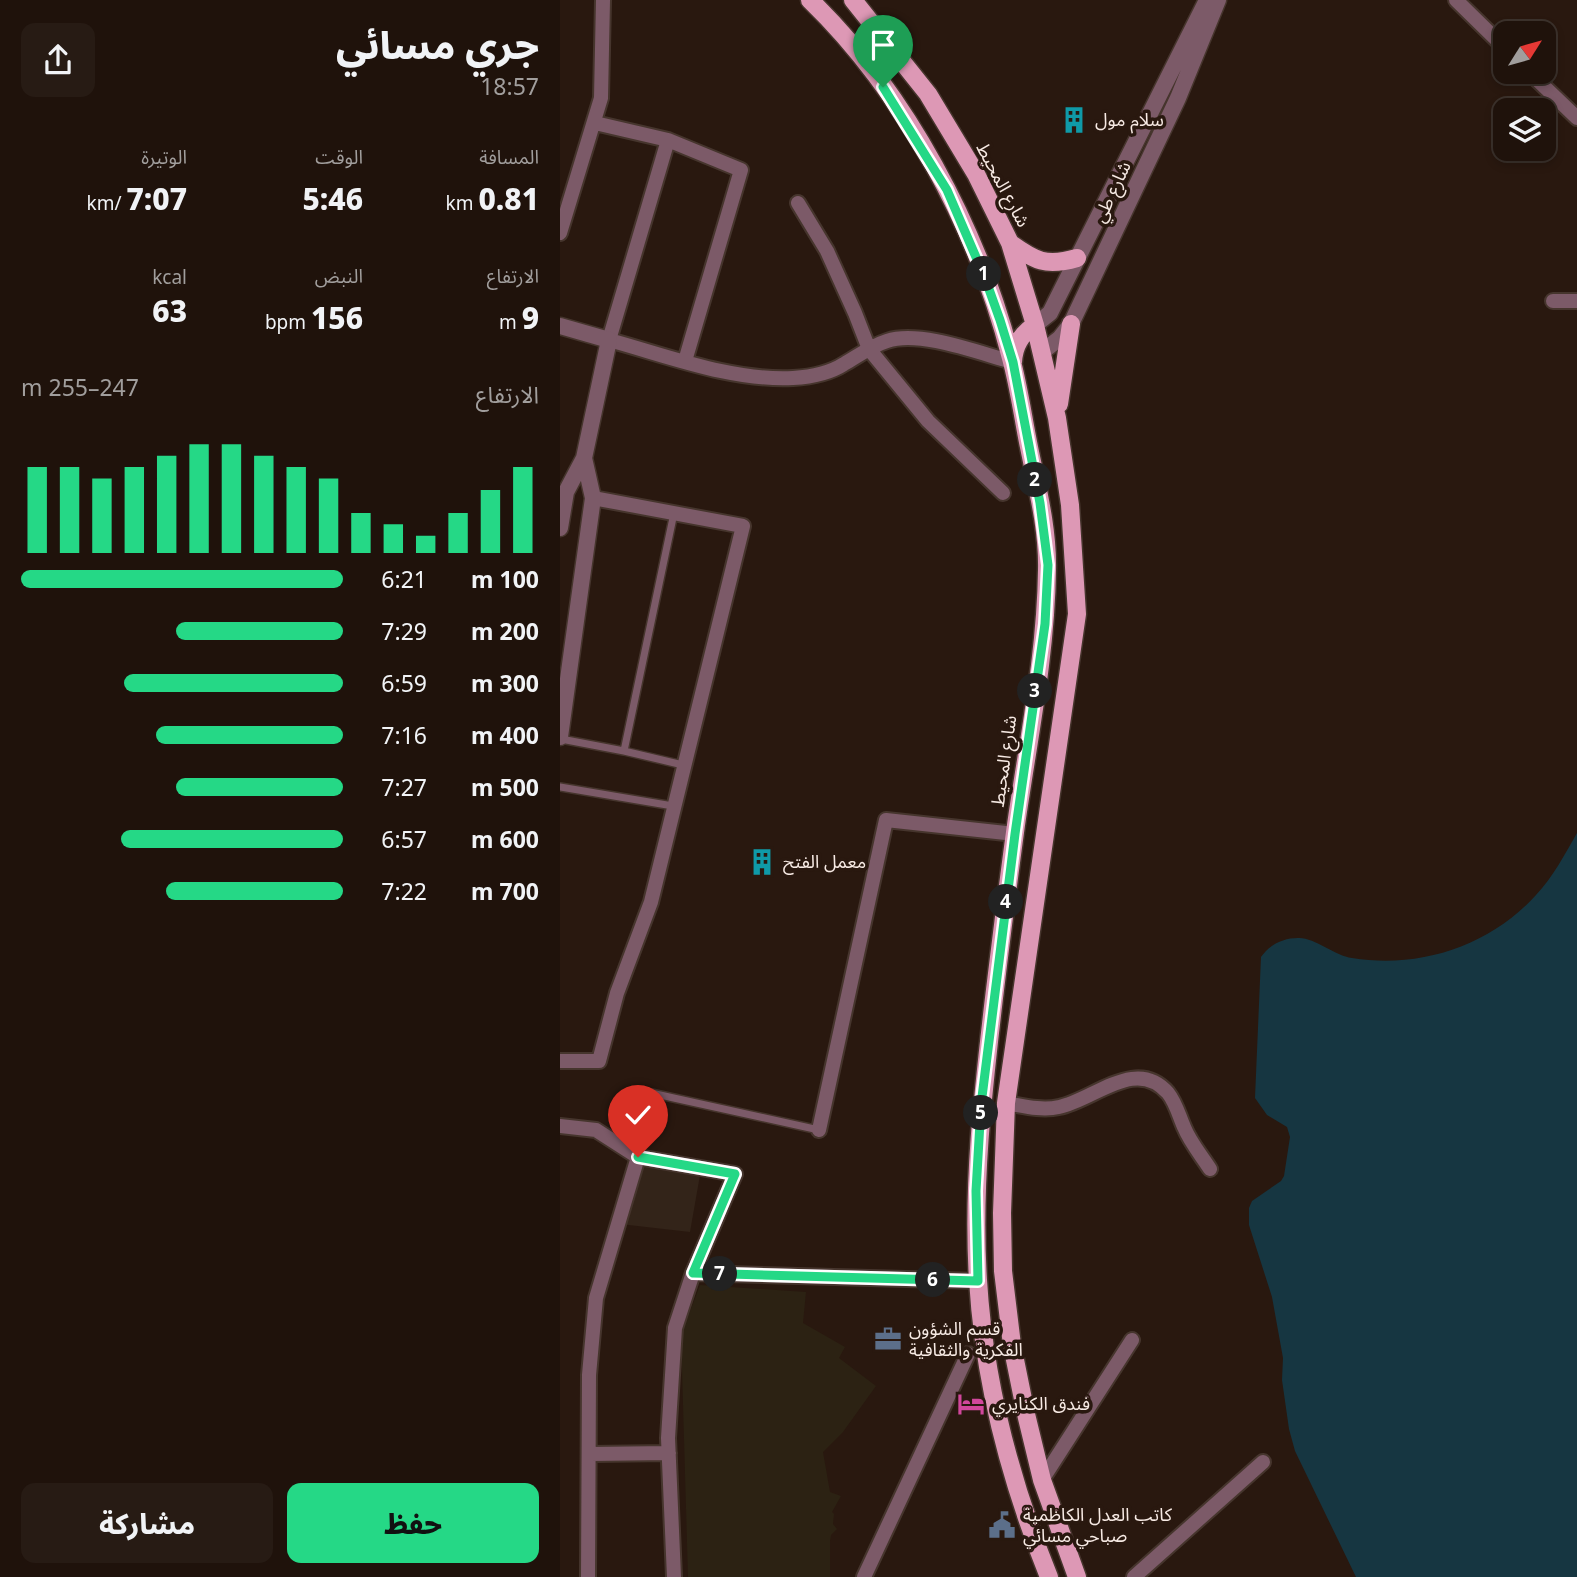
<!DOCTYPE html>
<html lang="ar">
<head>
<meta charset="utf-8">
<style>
  :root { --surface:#1f120b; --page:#271b14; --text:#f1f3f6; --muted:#a19e9d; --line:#3c322c; --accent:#25d886 }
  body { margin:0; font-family:"Noto Sans","Noto Sans Arabic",sans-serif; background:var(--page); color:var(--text); direction:rtl; height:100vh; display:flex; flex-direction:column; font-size:26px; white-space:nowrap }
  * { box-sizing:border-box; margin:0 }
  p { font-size:23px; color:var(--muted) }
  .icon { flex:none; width:38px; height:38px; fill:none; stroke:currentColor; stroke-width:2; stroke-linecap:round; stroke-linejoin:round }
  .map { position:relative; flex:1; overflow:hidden; direction:ltr }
  .sheet { display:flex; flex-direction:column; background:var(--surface); width:560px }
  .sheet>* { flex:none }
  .needle { width:46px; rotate:53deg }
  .tools { position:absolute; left:933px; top:21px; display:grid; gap:14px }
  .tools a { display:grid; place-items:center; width:63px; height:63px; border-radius:14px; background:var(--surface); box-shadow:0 4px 10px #0003,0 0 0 2px var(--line); font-size:35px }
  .pin { position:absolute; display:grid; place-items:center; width:60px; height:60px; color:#fff; margin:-72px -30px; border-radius:50% 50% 50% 0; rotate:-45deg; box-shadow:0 0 7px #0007 }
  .pin .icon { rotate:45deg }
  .km { position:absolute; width:35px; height:35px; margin:-18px; border-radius:50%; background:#222; color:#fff; font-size:19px; line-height:35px; text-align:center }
  .round { display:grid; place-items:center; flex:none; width:74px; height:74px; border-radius:14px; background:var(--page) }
  .summary { display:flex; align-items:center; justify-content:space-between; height:119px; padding:0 21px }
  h1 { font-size:38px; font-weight:800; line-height:52px }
  .stats { display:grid; grid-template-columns:repeat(3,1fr); gap:10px; height:119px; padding:7px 21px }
  .stats div { display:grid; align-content:center }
  .stats b { font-size:30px; font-weight:800 }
  .stats small { font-size:19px; font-weight:400 }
  .stats p { font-size:19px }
  .chart { height:196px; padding:14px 21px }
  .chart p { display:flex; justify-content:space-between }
  .chart svg { width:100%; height:126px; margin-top:7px; stroke:var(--accent); stroke-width:6 }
  .primary-button { display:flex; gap:14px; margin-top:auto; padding:14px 21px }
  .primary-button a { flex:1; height:80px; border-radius:14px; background:var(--accent); color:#111; font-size:28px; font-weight:800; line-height:80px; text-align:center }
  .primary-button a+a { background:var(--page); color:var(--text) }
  ul { padding:0 21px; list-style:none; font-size:23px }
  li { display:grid; grid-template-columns:112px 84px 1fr; align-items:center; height:52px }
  li i { height:18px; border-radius:9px; background:var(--accent) }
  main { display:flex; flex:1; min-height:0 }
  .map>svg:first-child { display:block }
  .industrial { fill:#2c2213 }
  .education { fill:#332419 }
  .water { fill:#163641 }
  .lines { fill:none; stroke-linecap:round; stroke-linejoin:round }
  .service-casing { stroke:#46352d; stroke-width:10 }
  .minor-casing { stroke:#46352d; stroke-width:18 }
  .tertiary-casing { stroke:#46352d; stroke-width:19 }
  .primary-casing { stroke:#46352d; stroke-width:21 }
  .service { stroke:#7c5a68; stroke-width:7 }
  .minor { stroke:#7c5a68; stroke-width:14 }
  .tertiary { stroke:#7c5a68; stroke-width:16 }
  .primary { stroke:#dd98b5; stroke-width:18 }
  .route-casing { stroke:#fff; stroke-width:14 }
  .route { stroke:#25d886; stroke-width:9 }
  .labels { text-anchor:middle; stroke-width:7; stroke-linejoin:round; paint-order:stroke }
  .poi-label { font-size:18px; fill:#f7eae4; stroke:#29180f; text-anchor:start }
  .street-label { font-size:18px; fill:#f7eae4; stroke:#29180f }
</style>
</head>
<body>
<main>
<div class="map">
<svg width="1017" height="1577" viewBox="0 0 1017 1577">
  <rect width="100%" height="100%" fill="#29180f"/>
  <path class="industrial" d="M140 1285 246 1292 243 1323 285 1347 279 1358 316 1386 283 1432 263 1452 270 1492 281 1496 272 1512 274 1514 273 1524 277 1529 271 1535 270 1541V1577H128L121 1335Z"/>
  <path class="education" d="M82 1166 140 1175 130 1232 60 1224Z"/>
  <path class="water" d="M1017 833V1577H796L735 1451 729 1429 722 1380 723 1358 712 1297 689 1225V1208L692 1201 721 1181 724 1176 730 1137 727 1127 707 1115 695 1098 701 957C709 945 723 938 738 938 754 937 775 956 792 958 860 969 930 946 976 895 993 877 1005 854 1017 833Z"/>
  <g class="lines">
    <defs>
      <path id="service" d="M1 739 64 751 123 765
        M64 751 114 513
        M0 787 113 806
        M91 1093 259 1130"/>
      <path id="minor" d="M896 0 945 48
        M969 72 1017 118
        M35 123 108 140 181 170 125 361
        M108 140 49 340C108 356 171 381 233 378 250 377 270 373 284 364 298 356 311 346 327 341 360 330 419 353 452 362
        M238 203 267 251 295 313 309 349 368 421 443 493
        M0 233 41 98 43 0
        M993 301H1017
        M0 1061H39L57 993 91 902 183 526 33 498
        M446 1103C463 1106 482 1111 499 1107 534 1100 576 1056 608 1093 616 1103 619 1116 624 1127 630 1142 641 1155 650 1169
        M0 1126 36 1130 78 1157 175 1174 133 1273 115 1328 108 1438 114 1577
        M259 1130 326 820 455 834
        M133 1273 418 1281
        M30 1454 109 1453
        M482 1480 572 1340
        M28 1577 29 1375 36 1298 78 1157
        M304 1577 408 1354
        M574 1577 703 1462"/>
      <path id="tertiary" d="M475 325 490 313 647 0
        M0 326 49 340 24 458 6 492 0 528
        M482 352 500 338 511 324 618 98 658 0
        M0 737 33 498 24 458"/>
      <path id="primary" d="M250 0C346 93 418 229 451 358 459 387 463 418 469 447 477 487 488 529 487 570 486 655 468 741 456 825 448 883 441 941 434 998 423 1092 412 1185 418 1280 424 1381 451 1483 489 1577
        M293 0 368 94 416 174 450 243 475 325 497 418 510 505 517 614 446 1103 442 1213 443 1271 452 1345 466 1414 482 1480 517 1577
        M450 243C475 261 486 267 517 258
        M453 362C454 345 461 334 475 325
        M499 404 511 324"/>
    </defs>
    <use href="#service" class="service-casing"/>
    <use href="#minor" class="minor-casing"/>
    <use href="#tertiary" class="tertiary-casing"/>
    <use href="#primary" class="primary-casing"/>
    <use href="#service" class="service"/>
    <use href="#minor" class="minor"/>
    <use href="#tertiary" class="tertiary"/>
    <use href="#primary" class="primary"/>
  </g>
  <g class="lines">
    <defs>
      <path id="route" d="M78 1157 175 1174 133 1273 418 1281 416 1191 421 1105 455 834 485 624 488 565 480 503 453 362 440 320 425 278 387 190 323 87"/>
    </defs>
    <use href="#route" class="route-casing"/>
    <use href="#route" class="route"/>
  </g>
  <defs>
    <symbol id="building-bare" viewBox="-9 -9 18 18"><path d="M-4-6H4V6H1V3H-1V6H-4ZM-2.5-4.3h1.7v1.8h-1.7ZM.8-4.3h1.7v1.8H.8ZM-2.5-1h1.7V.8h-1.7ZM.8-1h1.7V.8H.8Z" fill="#0f9aa8" stroke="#29180f" stroke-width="2.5" paint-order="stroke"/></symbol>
    <symbol id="office-bare" viewBox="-9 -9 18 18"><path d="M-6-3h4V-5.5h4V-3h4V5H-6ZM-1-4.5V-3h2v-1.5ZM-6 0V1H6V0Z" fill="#5c6f8a" stroke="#29180f" stroke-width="2.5" paint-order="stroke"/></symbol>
    <symbol id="hotel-bare" viewBox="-9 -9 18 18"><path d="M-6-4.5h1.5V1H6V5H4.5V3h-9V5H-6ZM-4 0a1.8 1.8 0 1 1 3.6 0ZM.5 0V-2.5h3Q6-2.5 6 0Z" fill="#d1479c" stroke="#29180f" stroke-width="2.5" paint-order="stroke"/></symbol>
    <symbol id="civic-bare" viewBox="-9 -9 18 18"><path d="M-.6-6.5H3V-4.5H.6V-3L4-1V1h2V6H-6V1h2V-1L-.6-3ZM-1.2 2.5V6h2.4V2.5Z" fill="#5c6f8a" stroke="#29180f" stroke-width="2.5" paint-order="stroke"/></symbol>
  </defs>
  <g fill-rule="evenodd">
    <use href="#building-bare" x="495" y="101" width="38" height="38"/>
    <use href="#building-bare" x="183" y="843" width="38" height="38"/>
    <use href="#office-bare" x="309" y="1320" width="38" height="38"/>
    <use href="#hotel-bare" x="392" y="1385" width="38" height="38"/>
    <use href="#civic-bare" x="423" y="1506" width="38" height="38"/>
  </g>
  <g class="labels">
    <g class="poi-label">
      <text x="535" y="126">سلام مول</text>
      <text x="223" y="868">معمل الفتح</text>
      <text x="349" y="1335">قسم الشؤون<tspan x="349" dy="21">الفكرية والثقافية</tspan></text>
      <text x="432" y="1410">فندق الكنايري</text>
      <text x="463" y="1521">كاتب العدل الكاظمية<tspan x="463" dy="21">صباحي مسائي</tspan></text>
    </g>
    <g class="street-label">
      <text transform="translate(443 185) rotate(62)" y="6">شارع المحيط</text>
      <text transform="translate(552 192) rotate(-65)" y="6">شارع طي</text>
      <text transform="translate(444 761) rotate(-82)" y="6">شارع المحيط</text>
    </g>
  </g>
</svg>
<div class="tools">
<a><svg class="needle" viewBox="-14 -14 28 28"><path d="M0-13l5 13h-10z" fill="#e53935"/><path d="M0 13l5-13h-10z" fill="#a19e9d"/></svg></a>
<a><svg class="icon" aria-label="layers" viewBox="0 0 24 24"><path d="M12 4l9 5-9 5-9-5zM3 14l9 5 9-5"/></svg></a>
</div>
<div class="pin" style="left:323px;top:87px;background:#1e9e55"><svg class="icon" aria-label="arrive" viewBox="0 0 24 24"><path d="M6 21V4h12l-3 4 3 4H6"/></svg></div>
<div class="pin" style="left:78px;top:1157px;background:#d93025"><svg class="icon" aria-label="check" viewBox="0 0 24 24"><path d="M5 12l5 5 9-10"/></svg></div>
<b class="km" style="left:424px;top:274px">1</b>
<b class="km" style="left:475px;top:480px">2</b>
<b class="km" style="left:475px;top:691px">3</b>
<b class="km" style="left:446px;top:902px">4</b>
<b class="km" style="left:421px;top:1113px">5</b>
<b class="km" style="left:373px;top:1280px">6</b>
<b class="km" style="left:160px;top:1274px">7</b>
</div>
<section class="sheet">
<div class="summary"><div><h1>جري مسائي</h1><p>18:57</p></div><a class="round"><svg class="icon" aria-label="share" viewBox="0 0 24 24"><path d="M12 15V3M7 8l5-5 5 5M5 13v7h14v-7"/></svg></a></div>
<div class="stats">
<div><p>المسافة</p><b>0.81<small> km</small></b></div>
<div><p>الوقت</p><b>5:46</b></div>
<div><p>الوتيرة</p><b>7:07<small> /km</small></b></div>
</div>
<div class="stats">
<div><p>الارتفاع</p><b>9<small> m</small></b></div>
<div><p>النبض</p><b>156<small> bpm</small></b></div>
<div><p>kcal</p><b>63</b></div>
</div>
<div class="chart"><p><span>الارتفاع</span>247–255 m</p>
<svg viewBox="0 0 160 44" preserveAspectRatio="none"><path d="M5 44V14M15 44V14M25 44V18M35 44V14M45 44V10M55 44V6M65 44V6M75 44V10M85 44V14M95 44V18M105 44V30M115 44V34M125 44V38M135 44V30M145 44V22M155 44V14"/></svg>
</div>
<ul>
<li><b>100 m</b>6:21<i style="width:100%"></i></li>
<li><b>200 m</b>7:29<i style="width:52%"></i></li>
<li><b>300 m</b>6:59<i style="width:68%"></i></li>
<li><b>400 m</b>7:16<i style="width:58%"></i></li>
<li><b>500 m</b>7:27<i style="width:52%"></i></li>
<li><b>600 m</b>6:57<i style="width:69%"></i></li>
<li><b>700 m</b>7:22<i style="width:55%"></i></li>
</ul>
<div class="primary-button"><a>حفظ</a><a>مشاركة</a></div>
</section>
</main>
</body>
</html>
